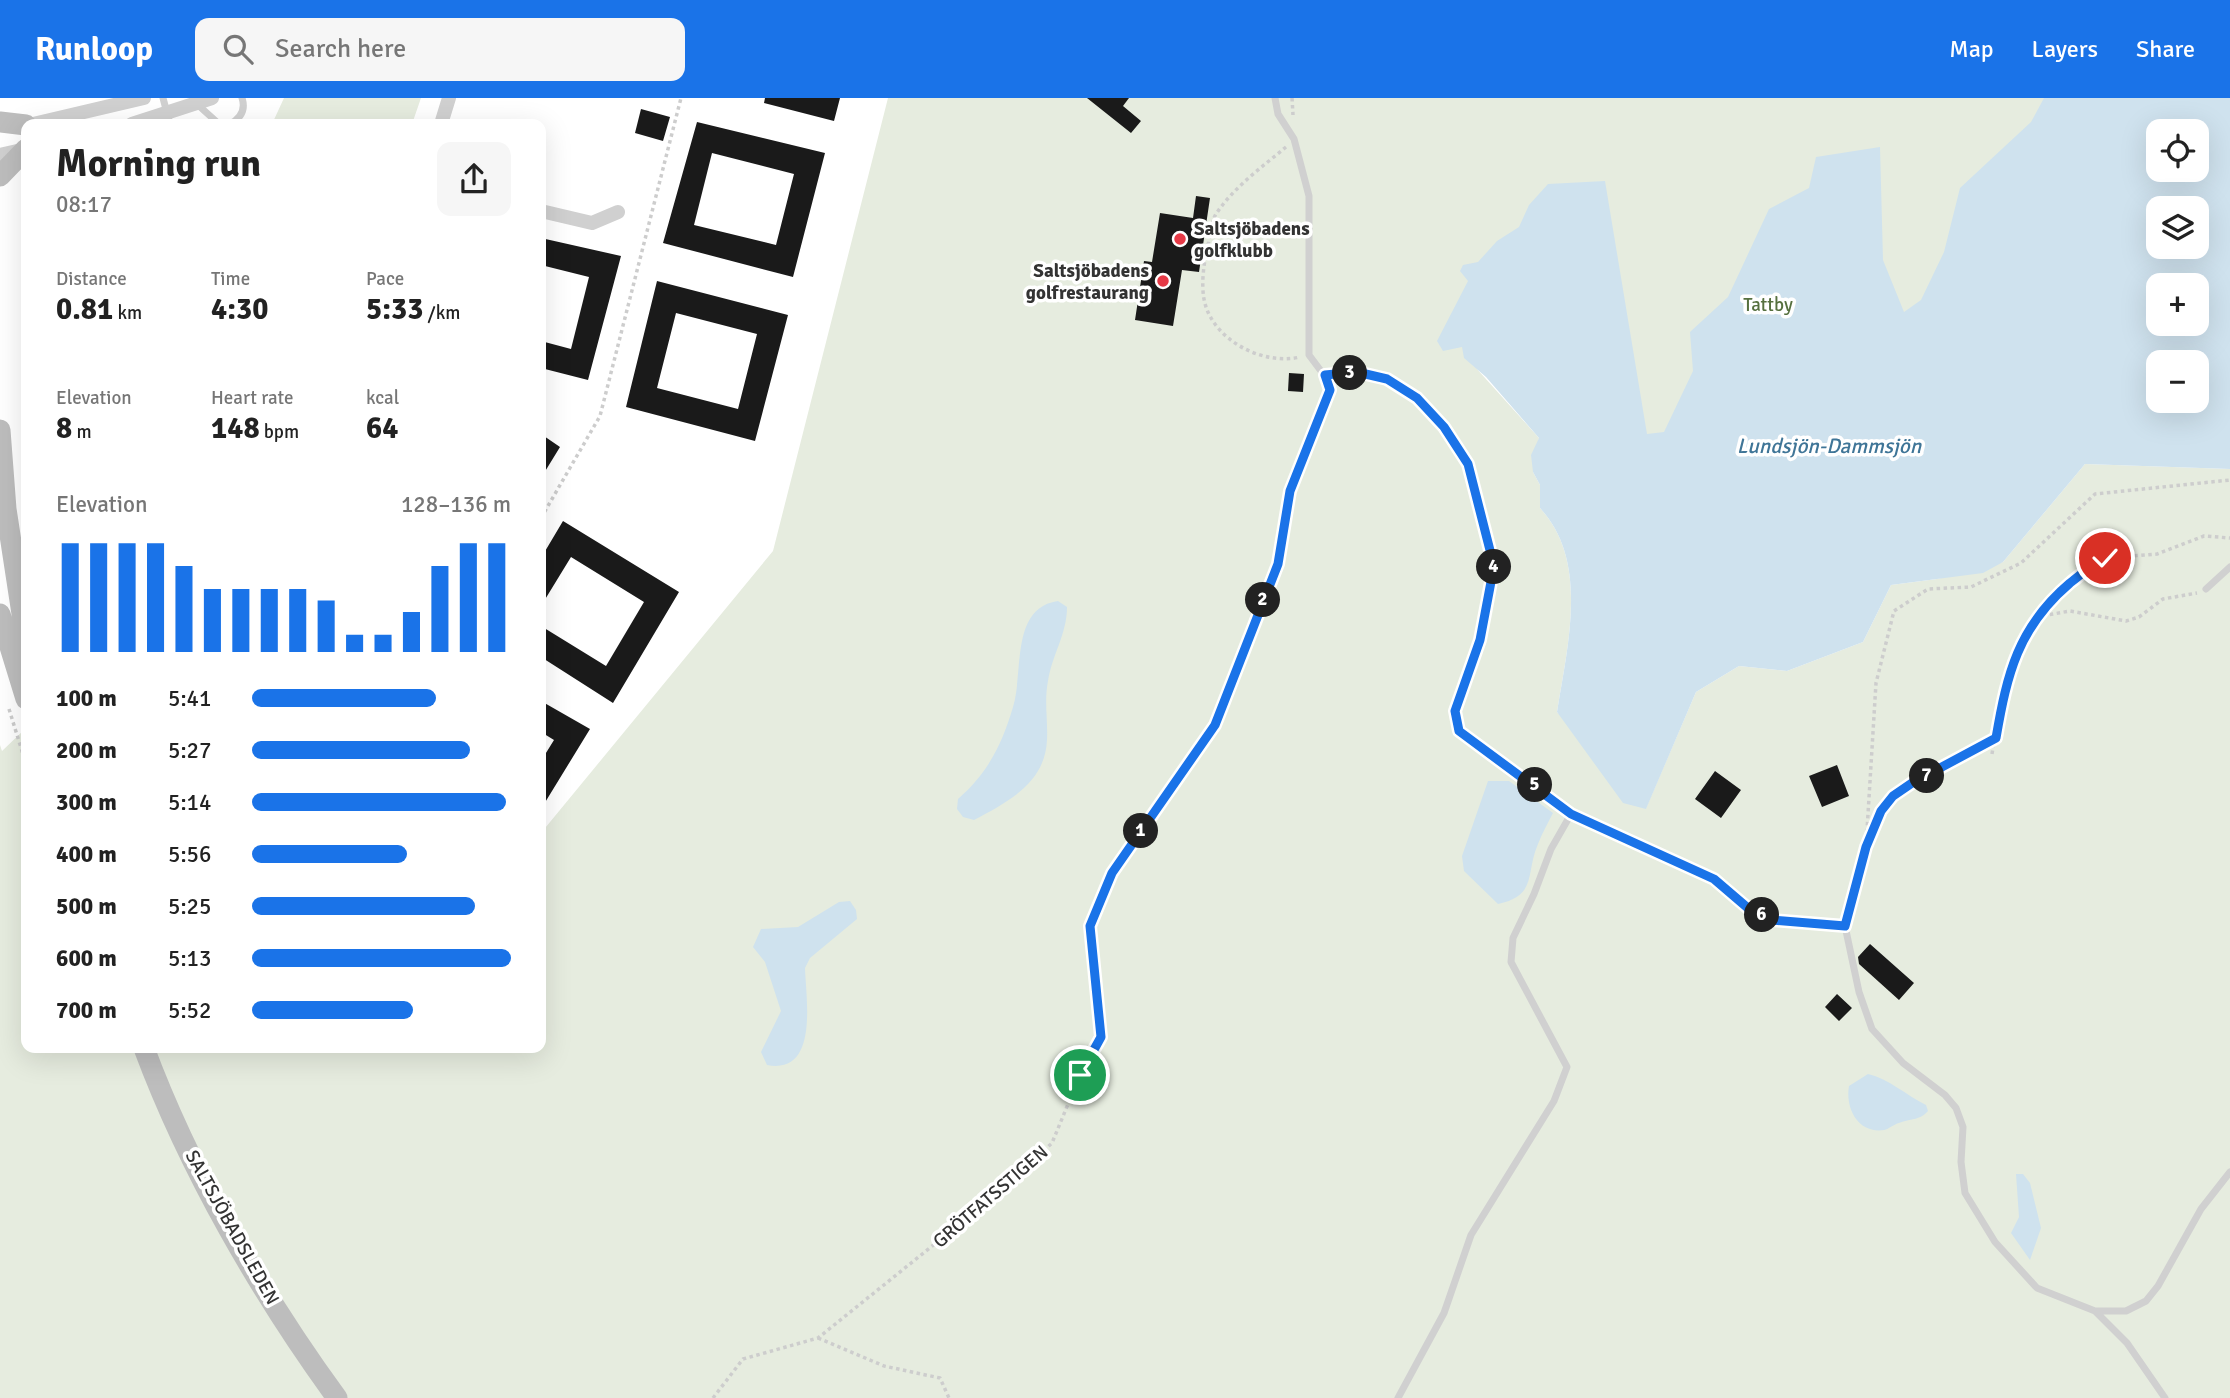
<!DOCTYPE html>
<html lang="en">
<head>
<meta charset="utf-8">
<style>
  :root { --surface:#fff; --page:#f6f6f6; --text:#222; --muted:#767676; --accent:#1a73e8 }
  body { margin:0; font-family:Signika,sans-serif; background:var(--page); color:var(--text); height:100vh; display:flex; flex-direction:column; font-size:26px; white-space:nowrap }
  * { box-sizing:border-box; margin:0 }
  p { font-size:23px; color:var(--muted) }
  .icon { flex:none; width:38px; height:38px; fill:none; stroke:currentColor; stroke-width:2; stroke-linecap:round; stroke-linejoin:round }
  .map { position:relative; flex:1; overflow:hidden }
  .side { position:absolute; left:21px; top:21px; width:525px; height:934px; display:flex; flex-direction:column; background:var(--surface); border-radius:14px; box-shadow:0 7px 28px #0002 }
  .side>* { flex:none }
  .fabs { position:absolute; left:2146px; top:21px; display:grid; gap:14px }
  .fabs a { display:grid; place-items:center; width:63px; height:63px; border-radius:14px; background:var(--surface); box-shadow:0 7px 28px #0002; font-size:35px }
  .pin { position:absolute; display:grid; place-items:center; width:60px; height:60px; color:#fff; margin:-30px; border:4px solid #fff; border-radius:50%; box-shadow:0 2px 7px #0007 }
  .km { position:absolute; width:35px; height:35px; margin:-18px; border-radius:50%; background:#222; color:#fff; font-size:19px; line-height:35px; text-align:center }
  .round { display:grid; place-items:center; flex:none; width:74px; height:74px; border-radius:14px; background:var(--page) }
  .summary { display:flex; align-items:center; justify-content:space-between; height:119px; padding:0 35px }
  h1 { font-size:38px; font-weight:700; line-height:52px }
  .figures { display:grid; grid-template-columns:repeat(3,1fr); gap:10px; height:119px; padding:7px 35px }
  .figures div { display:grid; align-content:center }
  .figures b { font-size:30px; font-weight:700 }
  .figures small { font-size:19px; font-weight:400 }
  .figures p { font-size:19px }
  .chart { height:196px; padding:14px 35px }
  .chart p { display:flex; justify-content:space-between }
  .chart svg { width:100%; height:126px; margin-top:7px; stroke:var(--accent); stroke-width:6 }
  ul { padding:0 35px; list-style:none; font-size:23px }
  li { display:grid; grid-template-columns:112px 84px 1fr; align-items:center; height:52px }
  li i { height:18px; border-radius:9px; background:var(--accent) }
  header { display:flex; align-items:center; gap:42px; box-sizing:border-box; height:98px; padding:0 35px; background:var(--accent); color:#fff }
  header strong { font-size:33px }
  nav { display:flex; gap:38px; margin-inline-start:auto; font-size:24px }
  .search { width:490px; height:63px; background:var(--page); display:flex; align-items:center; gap:18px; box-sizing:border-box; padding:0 24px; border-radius:14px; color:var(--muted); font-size:26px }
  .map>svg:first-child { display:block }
  .green { fill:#e6ecdf }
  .water { fill:#cfe2ee; fill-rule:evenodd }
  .building { fill:#1a1a1a; fill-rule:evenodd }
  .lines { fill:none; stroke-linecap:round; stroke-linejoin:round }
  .path { stroke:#cdcdcd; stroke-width:3.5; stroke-dasharray:3.5 3.5; stroke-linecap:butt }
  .service { stroke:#d0d0d0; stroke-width:7 }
  .minor { stroke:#d0d0d0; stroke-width:14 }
  .secondary { stroke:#bdbdbd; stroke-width:21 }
  .route-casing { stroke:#fff; stroke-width:14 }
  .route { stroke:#1a73e8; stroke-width:9 }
  .poi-dot { fill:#e63946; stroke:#fff; stroke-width:2.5 }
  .labels { text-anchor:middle; stroke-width:7; stroke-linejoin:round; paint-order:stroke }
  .poi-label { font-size:19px; font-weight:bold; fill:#333; stroke:#fff; text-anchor:start }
  .park-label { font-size:19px; fill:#56703f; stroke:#fff }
  .street-label { font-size:19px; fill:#333; stroke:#fff }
  .water-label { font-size:21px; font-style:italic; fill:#3f7597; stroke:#fff }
</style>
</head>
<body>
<header>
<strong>Runloop</strong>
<div class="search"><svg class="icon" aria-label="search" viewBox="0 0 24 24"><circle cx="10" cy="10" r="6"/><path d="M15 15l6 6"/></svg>Search here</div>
<nav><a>Map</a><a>Layers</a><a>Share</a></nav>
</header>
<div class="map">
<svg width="2230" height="1300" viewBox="0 0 2230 1300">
  <rect width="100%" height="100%" fill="#fff"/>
  <path class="green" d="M284 0H421L412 26H272Z
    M888 0H2186L2158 33V110L1710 449 1476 270 1539 340 1533 374 1540 387V410C1590 464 1567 549 1557 614L1646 710 1696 594 1739 568 1787 573 1863 544 1891 487 1937 481 2003 464 2085 366 2230 371V1300H0V647L2 653 26 630V950H541V735L773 453Z"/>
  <path class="water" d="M2044 0H2230V371L2085 366 2003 464 1983 475 1891 487 1863 544 1787 573 1739 568 1696 594 1646 711 1623 705 1557 614C1567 549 1590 464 1540 410V387L1533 374 1531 357 1539 340 1486 279 1464 260 1462 249 1443 253 1437 243 1468 183 1460 173 1463 167 1478 164 1497 143 1519 129 1529 107 1548 86 1605 83 1647 336 1664 334 1693 273 1690 234 1728 199 1769 111 1809 90 1816 59 1880 49 1883 162 1904 214 1921 202 1944 154 1960 90 2031 24ZM2158 33H2196V72H2158ZM2158 110H2196V149H2158ZM2196 187V226H2158V187ZM2158 264H2196V303H2158Z
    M1058 503 1067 509C1067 536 1052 557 1048 583 1044 603 1048 622 1047 642 1045 685 1009 703 974 722L963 719 957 711 958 701C988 675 1002 646 1013 609 1024 574 1010 510 1058 503Z
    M1488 683H1509L1553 715C1548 725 1542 735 1538 746 1525 776 1538 797 1498 806L1464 773 1462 758Z
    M850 803 856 812 857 821 810 860 805 870C806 901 819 977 767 967L761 954 781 913 765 864 753 849 761 831 798 829 839 804Z
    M1868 976C1889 981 1906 997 1926 1007L1928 1013C1919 1023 1911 1020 1899 1025 1894 1026 1889 1031 1884 1032 1858 1036 1845 1010 1849 988Z
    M2016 1076H2023L2030 1085 2041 1130 2030 1162 2011 1135 2019 1119Z"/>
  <path class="building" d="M765 0H840L834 23 764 5Z
    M1087 0H1129L1123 8 1141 23 1131 35Z
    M641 11 670 19 663 43 635 35Z
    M697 24 825 55 793 179 663 145ZM712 55 794 76 776 147 694 127Z
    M1196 98 1210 100 1199 174 1182 172 1173 228 1135 222 1144 163 1152 164 1160 115 1193 120Z
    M541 140 621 158 588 282 541 270V243L571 251 589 179 541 167Z
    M657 183 788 217 755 343 626 309ZM676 215 757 236 738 311 657 290Z
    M1289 275 1304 276 1303 294 1288 293Z
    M541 336 560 349 541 380Z
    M563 423 679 494 613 605 541 559V528L606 568 644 504 571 459 541 508V460Z
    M541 603 590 631 541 711V663L554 642 541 634Z
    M1837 667 1849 698 1822 709 1809 678Z
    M1715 673 1741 692 1721 720 1695 701Z
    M1870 846 1914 885 1899 902 1859 866 1858 859Z
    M1837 896 1852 910 1839 923 1825 909Z"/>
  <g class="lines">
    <path class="path" d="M1292 0 1293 17
      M1286 49C1262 69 1233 90 1216 116 1211 124 1210 138 1208 147 1204 163 1201 185 1204 201 1211 241 1262 268 1300 259
      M541 420 600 318 681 0
      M2036 519 2070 513 2126 523 2139 519 2163 501 2197 495
      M9 611 26 666
      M1992 656 2000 605 2017 553 2035 519 2063 491 2105 460 2157 456 2204 438 2230 440
      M1868 744 1881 713 1893 698 1996 640
      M1848 816 1866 749 1876 585 1894 513 1928 491 1971 489 2021 465 2095 396 2230 382
      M818 1240 884 1268 940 1280 949 1300
      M713 1300 743 1261 818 1240 1003 1091 1052 1045 1080 977 1101 939 1090 828 1112 775 1215 627 1278 465 1290 393 1330 292 1329 288"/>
    <path class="service" d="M163 0 170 26
      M1275 0 1278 16 1294 41 1309 98V257L1324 277 1357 274 1387 281 1417 300 1444 329 1468 366 1494 468 1480 542 1456 613 1459 633 1571 716 1715 781 1749 811 1772 822 1845 828 1859 894 1872 931 1903 965 1945 997 1956 1010 1963 1029 1961 1064 1965 1095 1995 1144 2037 1190 2095 1213 2127 1245 2165 1300
      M198 7 219 26
      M230 26C241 20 246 12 242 0
      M2206 491 2230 469
      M2095 1213H2126L2146 1203 2158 1188 2201 1111 2230 1074
      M1398 1300 1444 1215 1471 1137 1554 1003 1567 969 1511 864 1513 840 1534 796 1551 751 1571 716"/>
    <path class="minor" d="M33 26 144 0
      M132 26 212 0
      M441 26 449 0
      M0 57 26 51
      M541 113 592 125 618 114"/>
    <path class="secondary" d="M0 24 26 27
      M0 78 26 51
      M0 332 6 411 26 542
      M0 516 26 601
      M144 950C189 1071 261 1196 337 1300"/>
  </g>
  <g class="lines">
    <defs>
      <path id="route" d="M1080 977 1101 939 1090 828 1112 775 1215 627 1278 466 1290 393 1330 292 1325 277 1357 274 1387 281 1417 300 1444 329 1468 366 1494 468 1480 542 1455 613 1459 633 1571 716 1714 781 1749 811 1772 822 1845 828 1866 749 1881 713 1893 698 1912 685 1996 640C2007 576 2018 529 2070 485 2082 476 2092 466 2105 460"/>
    </defs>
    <use href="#route" class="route-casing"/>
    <use href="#route" class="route"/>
  </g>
  <g class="poi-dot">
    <circle cx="1180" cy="141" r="7"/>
    <circle cx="1163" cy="183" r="7"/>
  </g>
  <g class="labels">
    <g class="poi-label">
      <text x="1194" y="137">Saltsjöbadens<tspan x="1194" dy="22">golfklubb</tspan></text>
      <text x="1149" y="179" text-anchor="end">Saltsjöbadens<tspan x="1149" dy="22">golfrestaurang</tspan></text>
    </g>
    <g class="park-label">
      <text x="1768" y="213">Tattby</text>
    </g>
    <g class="street-label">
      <text transform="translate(990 1098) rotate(-41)" y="7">GRÖTFATSSTIGEN</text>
      <text transform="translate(233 1129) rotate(61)" y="7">SALTSJÖBADSLEDEN</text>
    </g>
    <g class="water-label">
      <text x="1829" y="355">Lundsjön-Dammsjön</text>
    </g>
  </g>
</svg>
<div class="fabs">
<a><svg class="icon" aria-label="locate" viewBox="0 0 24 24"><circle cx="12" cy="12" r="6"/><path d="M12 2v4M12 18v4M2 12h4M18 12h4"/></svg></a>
<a><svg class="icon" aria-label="layers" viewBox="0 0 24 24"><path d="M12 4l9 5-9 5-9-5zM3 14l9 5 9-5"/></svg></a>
<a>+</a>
<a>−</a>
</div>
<div class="pin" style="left:1080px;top:977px;background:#1e9e55"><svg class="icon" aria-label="arrive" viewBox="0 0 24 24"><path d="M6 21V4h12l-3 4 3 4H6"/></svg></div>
<div class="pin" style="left:2105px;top:460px;background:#d93025"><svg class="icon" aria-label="check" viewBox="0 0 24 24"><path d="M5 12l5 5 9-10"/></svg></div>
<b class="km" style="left:1141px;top:733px">1</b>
<b class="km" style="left:1263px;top:502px">2</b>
<b class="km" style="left:1350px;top:275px">3</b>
<b class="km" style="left:1494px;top:469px">4</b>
<b class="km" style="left:1535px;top:687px">5</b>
<b class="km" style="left:1762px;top:817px">6</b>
<b class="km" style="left:1927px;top:678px">7</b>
<section class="side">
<div class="summary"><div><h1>Morning run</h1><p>08:17</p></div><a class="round"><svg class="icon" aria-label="share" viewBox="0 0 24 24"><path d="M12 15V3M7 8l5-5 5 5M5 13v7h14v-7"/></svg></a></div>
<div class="figures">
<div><p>Distance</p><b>0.81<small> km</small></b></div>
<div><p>Time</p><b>4:30</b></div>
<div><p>Pace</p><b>5:33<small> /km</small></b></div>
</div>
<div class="figures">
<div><p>Elevation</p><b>8<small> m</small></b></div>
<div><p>Heart rate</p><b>148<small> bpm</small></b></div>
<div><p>kcal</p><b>64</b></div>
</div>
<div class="chart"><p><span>Elevation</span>128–136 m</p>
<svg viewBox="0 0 160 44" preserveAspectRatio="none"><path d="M5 44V6M15 44V6M25 44V6M35 44V6M45 44V14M55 44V22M65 44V22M75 44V22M85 44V22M95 44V26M105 44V38M115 44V38M125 44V30M135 44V14M145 44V6M155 44V6"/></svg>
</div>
<ul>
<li><b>100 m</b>5:41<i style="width:71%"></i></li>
<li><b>200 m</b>5:27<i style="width:84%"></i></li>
<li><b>300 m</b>5:14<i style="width:98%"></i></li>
<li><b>400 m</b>5:56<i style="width:60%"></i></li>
<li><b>500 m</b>5:25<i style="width:86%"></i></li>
<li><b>600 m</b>5:13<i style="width:100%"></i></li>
<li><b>700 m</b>5:52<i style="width:62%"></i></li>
</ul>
</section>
</div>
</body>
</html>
